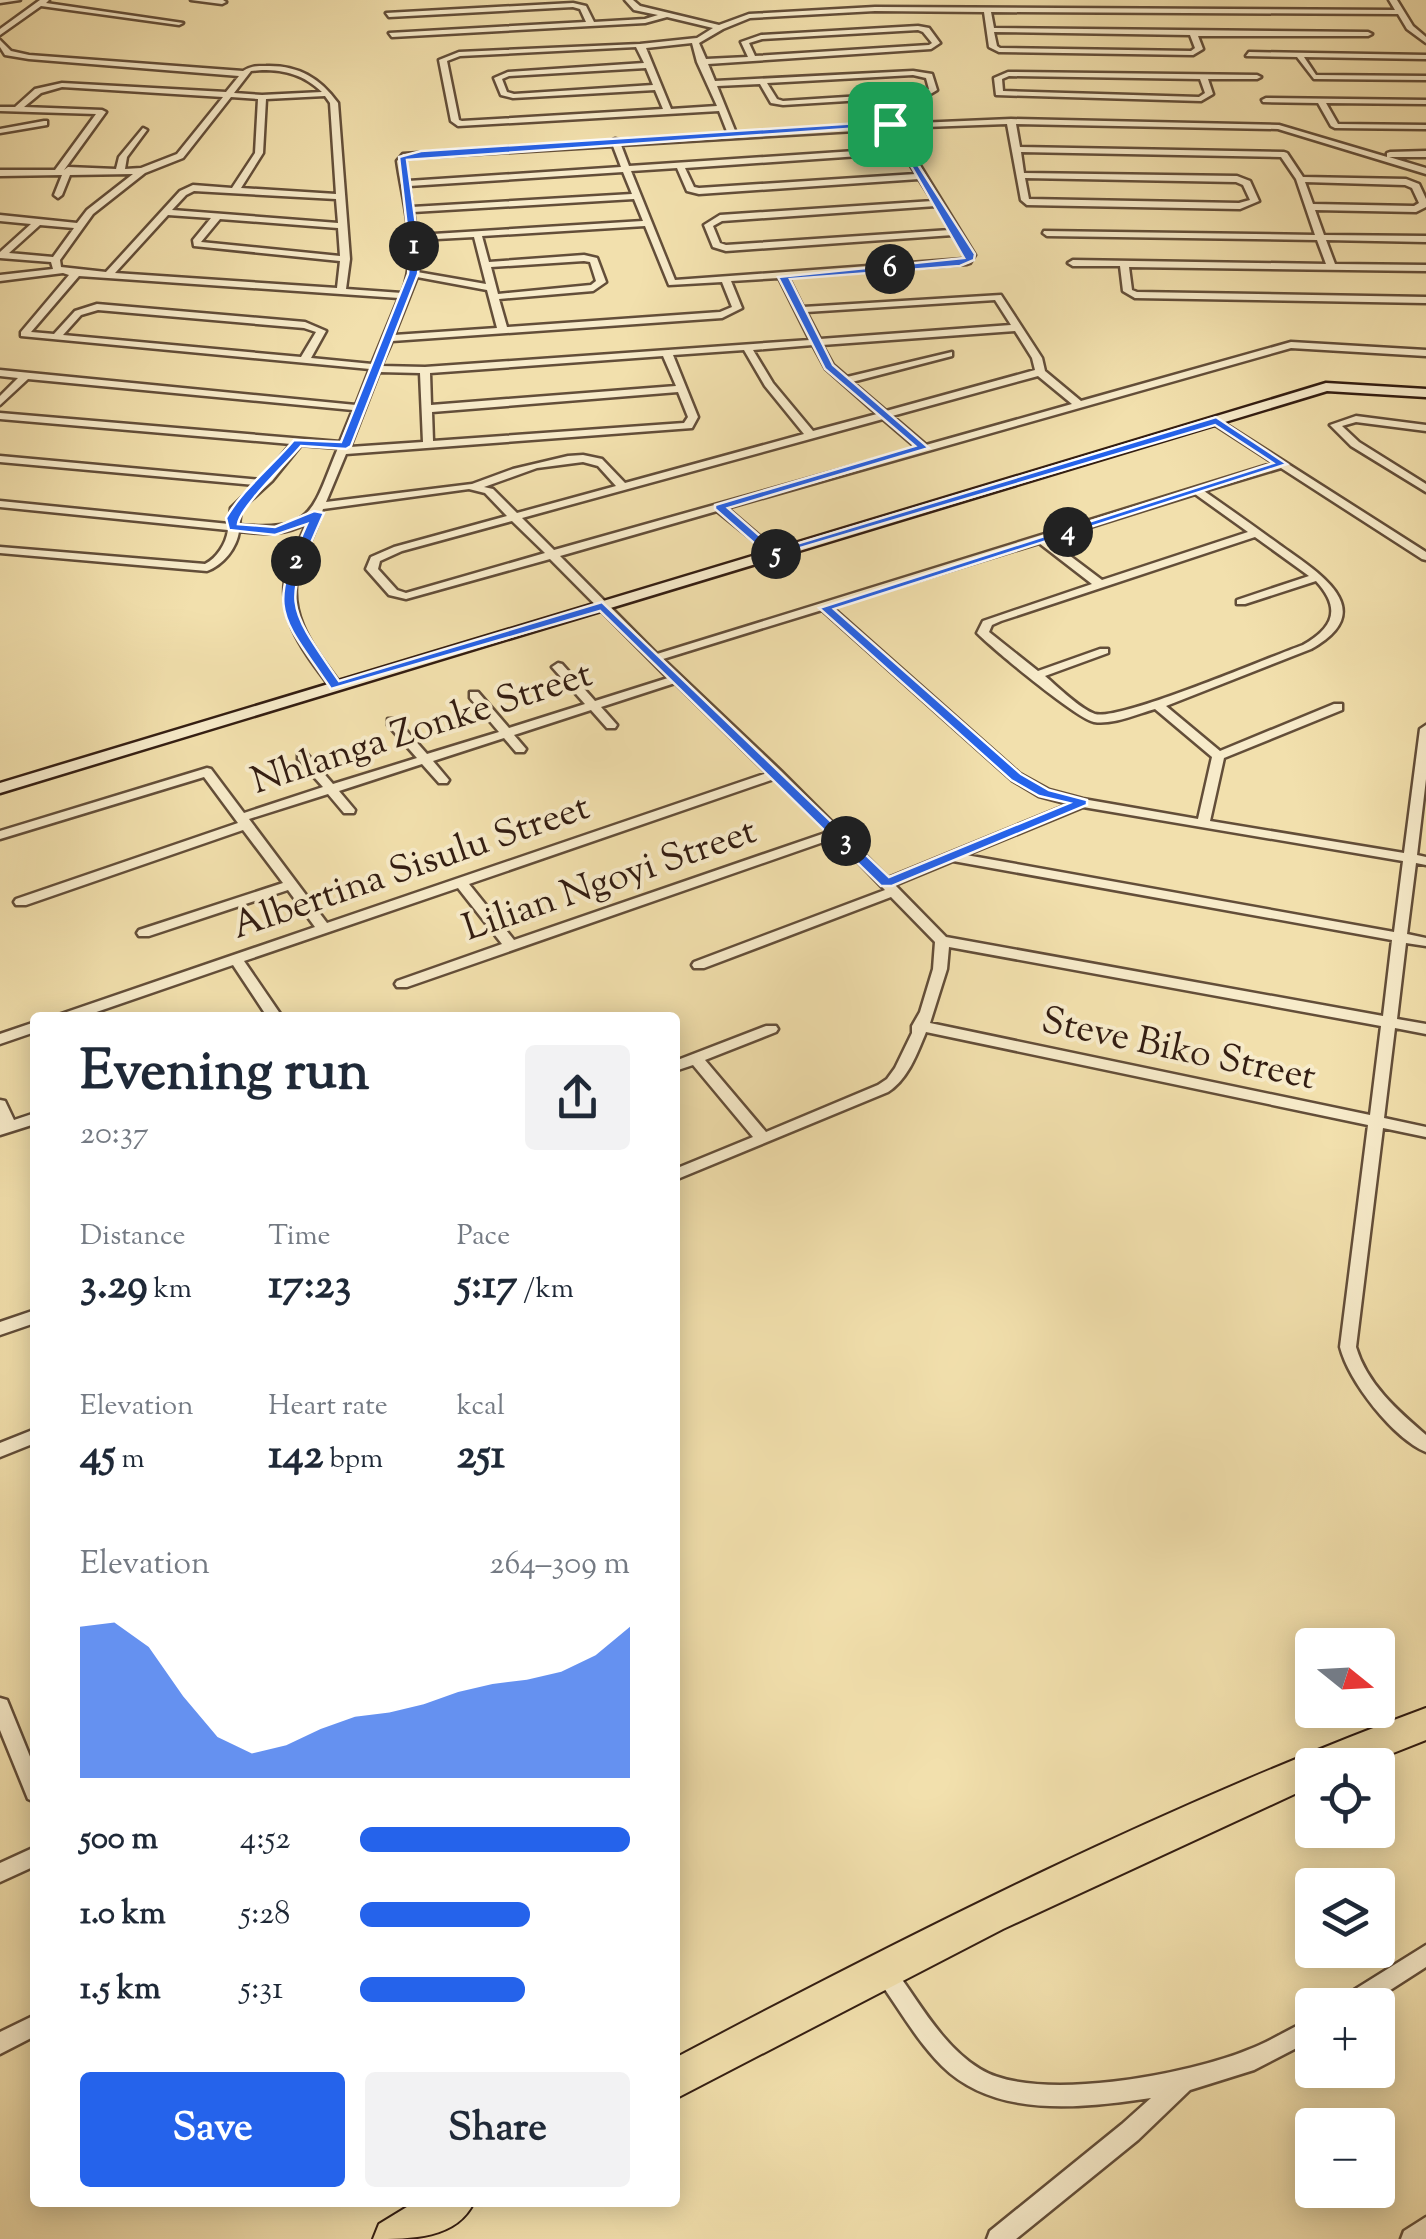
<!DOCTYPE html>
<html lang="en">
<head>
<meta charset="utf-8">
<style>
  :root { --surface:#fff; --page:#f2f2f3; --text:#1f2937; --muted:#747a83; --accent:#2563eb }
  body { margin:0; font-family:"Sorts Mill Goudy",serif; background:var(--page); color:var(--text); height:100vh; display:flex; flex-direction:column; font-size:38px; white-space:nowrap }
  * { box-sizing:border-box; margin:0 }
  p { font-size:32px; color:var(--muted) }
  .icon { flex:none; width:55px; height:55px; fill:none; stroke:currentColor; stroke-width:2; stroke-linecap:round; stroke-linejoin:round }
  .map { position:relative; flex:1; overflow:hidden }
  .panel { position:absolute; left:30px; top:1012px; width:650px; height:1195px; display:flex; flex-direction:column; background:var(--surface); border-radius:10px; box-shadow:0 5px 25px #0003 }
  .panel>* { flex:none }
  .needle { width:65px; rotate:108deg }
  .tools { position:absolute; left:1295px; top:1628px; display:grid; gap:20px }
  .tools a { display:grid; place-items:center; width:100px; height:100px; border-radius:10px; background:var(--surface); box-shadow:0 5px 25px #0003; font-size:50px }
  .pin { position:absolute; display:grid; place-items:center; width:85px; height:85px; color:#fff; margin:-42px; border-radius:20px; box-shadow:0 5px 15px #0006 }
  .km { position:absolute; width:50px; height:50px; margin:-25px; border-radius:50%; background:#222; color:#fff; font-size:28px; line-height:50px; text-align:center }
  .round { display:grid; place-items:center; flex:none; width:105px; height:105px; border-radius:10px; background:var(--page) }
  .headline { display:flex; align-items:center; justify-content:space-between; height:170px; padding:0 50px }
  h1 { font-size:55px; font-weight:700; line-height:75px }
  .figures { display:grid; grid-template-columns:repeat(3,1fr); gap:15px; height:170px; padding:10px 50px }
  .figures div { display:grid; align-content:center }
  .figures b { font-size:42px; font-weight:700 }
  .figures small { font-size:28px; font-weight:400 }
  .figures p { font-size:28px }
  .chart { height:280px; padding:20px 50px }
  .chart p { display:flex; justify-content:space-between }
  .chart svg { width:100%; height:180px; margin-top:10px; fill:var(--accent); opacity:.7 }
  .action { display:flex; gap:20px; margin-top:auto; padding:20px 50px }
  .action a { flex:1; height:115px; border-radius:10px; background:var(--accent); color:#fff; font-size:40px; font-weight:700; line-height:115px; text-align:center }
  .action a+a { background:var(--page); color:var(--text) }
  ul { padding:0 50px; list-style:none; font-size:32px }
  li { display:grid; grid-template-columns:160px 120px 1fr; align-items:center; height:75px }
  li i { height:25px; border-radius:12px; background:var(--accent) }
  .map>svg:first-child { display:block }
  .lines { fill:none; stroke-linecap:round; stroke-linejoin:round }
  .street-casing { stroke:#634e39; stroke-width:5 }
  .secondary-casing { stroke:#331d12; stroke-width:5 }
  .highway-casing { stroke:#331d12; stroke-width:4 }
  .street { fill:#f7ebca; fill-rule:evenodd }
  .secondary { fill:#f7ebca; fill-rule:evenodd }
  .highway { fill:#f2e0ad; fill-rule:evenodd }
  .route { fill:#2563eb; stroke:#fff; stroke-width:2.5; fill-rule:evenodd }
  .labels { text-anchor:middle; stroke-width:8; stroke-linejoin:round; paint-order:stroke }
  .street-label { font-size:38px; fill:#331d12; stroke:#f7ebca }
</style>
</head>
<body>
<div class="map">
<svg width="1426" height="2239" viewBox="0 0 1426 2239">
  <rect width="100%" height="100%" fill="#f2e0ad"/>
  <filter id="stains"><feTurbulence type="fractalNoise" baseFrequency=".002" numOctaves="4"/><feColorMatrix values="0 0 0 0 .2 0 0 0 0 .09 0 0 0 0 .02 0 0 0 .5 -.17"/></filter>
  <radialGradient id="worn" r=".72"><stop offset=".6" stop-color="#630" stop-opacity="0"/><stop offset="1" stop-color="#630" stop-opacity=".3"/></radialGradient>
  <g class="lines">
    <defs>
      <path id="street" d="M0 0H20L0 3Z
        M40 0H49L46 3 183 23 179 25 41 6 0 35V29Z
        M191 0H223L226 2 222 4Z
        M625 0H633L640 6 719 25 749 14 875 7 1395 10 1389 0H1397L1413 26 1426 37V43L1407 29 1398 14 991 12 994 28 1368 32 1372 34 1368 36H1198L1203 49 1193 55 999 52 989 47 984 12 875 11 750 18 723 29 699 43 706 59 748 57 741 42 761 35 918 26 929 28 940 43 931 49 708 64 715 81 913 71 932 74 937 90 927 96 783 105 771 103 760 84 717 86 736 133 886 124 890 122 894 124 1011 119 1279 125 1387 157V153L1390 152 1426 151V157H1389L1426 168V174L1278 129 1016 124 1020 147 1284 152 1287 153 1303 177 1406 179 1419 184 1426 199V207L1416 212 1315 210 1324 235 1426 236V242L1326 240 1335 264 1426 265V271L1129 267 1132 290 1137 292 1426 297V303L1135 298 1123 291 1120 266H1073L1068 263 1073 260 1326 264 1317 240 1047 236 1043 233 1044 231 1315 235 1296 179 1281 157 1021 152 1024 173 1237 176 1250 181 1259 201 1240 209 1027 205 1021 200 1007 124 897 128 975 255 970 263 967 264 788 277 803 307 1001 295 1042 358 1045 371 1081 401 1291 342 1426 350V356L1291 348 727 508 778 552V556L774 557 717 511 560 556 657 654 1274 463 1212 423 1211 421 1216 418 1426 552V560L1422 559 1281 468 1204 491C1230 509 1255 527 1280 545 1319 573 1381 610 1311 649L1166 706 1220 751 1334 704H1342V710L1224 758 1210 821 1404 853 1420 729 1426 725V779L1417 855 1426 857V865L1416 863 1407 934 1426 938V946L1406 943 1397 1019 1426 1024V1034L1395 1028 1384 1118 1426 1127V1137L1383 1128 1356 1347C1367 1384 1397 1410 1426 1435V1452C1393 1438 1349 1382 1340 1347L1368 1125 926 1032C917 1054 908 1079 888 1092L675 1180V1169L753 1137 693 1065 675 1071V1061L766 1026H776L778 1029 776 1032 705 1060 766 1132 878 1085 887 1079 895 1068 912 1033V1026L920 1012 933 969 935 942 891 897 704 968H694L692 965 694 962 885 890 835 838 407 987H397L395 984 397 981 502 944 458 888 244 961 283 1018H268L233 965 79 1018H56L58 1015 315 927 288 890 149 936H139L137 933 139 930 283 883 243 830 26 905H16L14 902 16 899 238 823 204 777 0 839V831L207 768 211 769 244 813 323 787 298 759V753H306L333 784 417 758 388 725V719H396L427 754 499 732 470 698V692H478L509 728 585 704 552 667 558 663 562 664 595 701 668 678 550 559 406 599 389 595 366 569 371 557 394 547 507 516 485 493 469 489 323 509C318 526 307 547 300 566 284 614 316 650 342 686L336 690 332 689C305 653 273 615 288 568 293 553 301 538 307 523 284 536 264 534 239 531 237 548 223 565 207 571L0 553V547L205 564C217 558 226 544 228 530L0 507V501L229 524 231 508 255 485 0 462V456L261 480 291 444 0 419V413L340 442 353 410 28 379 0 405V396L18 378 0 376V370L356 405 370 369 21 336V332L69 275 63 273 0 281V275L53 269 51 262 0 258V252L31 224 0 221V215L77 223 87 210 133 174 70 175 62 195 58 198 54 195 62 175 0 176V170H55L96 114 0 111V107H15L35 89 62 83 226 92 239 76 29 59 5 55 0 47V40L11 51 29 55 243 71C251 66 256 66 266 66 298 65 320 78 338 103L350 259 346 289 402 293C419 251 403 204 397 161L403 154 611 141 615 139 619 140 728 134 719 111 458 126 451 121 439 60 459 52 640 44 697 38 713 28 667 17 645 23 392 37 389 33 586 22 580 9 573 7 389 17 386 13 573 3 586 6 594 22 645 19 658 15 634 10ZM918 30 923 32 932 43 929 45 755 56 749 43 762 39ZM994 32 1190 35 1195 48 1191 51 1000 48 997 46ZM692 43 697 62 717 106 671 109 646 48ZM636 47 644 63 508 72 494 78 501 95 513 98 655 90 663 109 462 121 459 120 447 61 460 56ZM646 68 653 85 514 94 507 92 502 79 509 76ZM262 70C286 70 304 75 322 92L262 95 234 93 251 71ZM913 75 926 78 929 89 925 92 783 101 777 99 767 83ZM62 87 223 97 177 154 141 168 125 169 127 157 147 130 143 128 119 157 116 169 68 167 64 170 106 112 102 110 24 107 41 93ZM325 96 330 103 336 194 241 188 263 153 266 99ZM231 97 258 99 255 153 232 188 193 185 180 191 106 272 61 267 60 260 93 214 145 173 183 158ZM889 129 900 148 629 166 621 145ZM613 146 621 167 408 181 405 161 408 158ZM903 153 916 174 699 188 694 187 685 168ZM677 168 687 191 699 194 919 179 933 201 720 215 704 225 713 247 726 251 953 235 965 255 964 259 675 280 631 171ZM623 172 632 194 412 207 409 186ZM1025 178 1236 182 1243 185 1250 200 1239 203 1029 199ZM1305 182 1405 185 1412 188 1419 203 1414 206 1313 204ZM194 191 336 199 338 223 172 210 186 195ZM634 199 643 221 417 235 413 212ZM936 206 950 230 726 245 720 243 713 226 722 221ZM168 215 211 218 193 240 194 246 340 261 337 288 115 273ZM220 219 338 228 340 256 201 242ZM40 225 74 228 53 257 9 253ZM645 226 669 285 722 282 732 307 720 312 507 327 499 299 593 291 606 282 597 258 584 255 489 262 482 236ZM474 237 486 284 417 272 420 253 418 240ZM584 261 590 262 596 281 591 285 498 294 491 267ZM79 276 399 298 372 364 311 358 326 331 305 322 97 304 75 311 54 334 31 332ZM417 277 487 290 497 328 394 335ZM779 278 810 340 425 367 381 366 392 341 722 318 742 308 731 281ZM995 300 1011 325 820 339 806 312ZM98 310 304 328 316 332 301 357 63 335 81 315ZM1015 331 1032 358 1035 370 886 411 852 382 952 356V352L847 377 833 365 822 345ZM813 345 826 369 877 414 813 431 773 383 753 350ZM744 350 765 386 804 434 625 483 602 459 583 455 568 456 513 469 472 484 326 502 346 454 692 428 698 417 673 355ZM663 356 676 386 431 405 430 373ZM379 372 420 373 423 442 350 447ZM1038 376 1072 404 926 445 892 416ZM678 392 688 417 684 423 433 441 432 412ZM883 419 917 448 554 550 522 518ZM301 445 338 448C312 510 315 532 239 525L241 509 272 481ZM583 462 598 466 616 486 517 513 493 489 484 487 537 468ZM1195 494 1248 532 1102 580 1049 540ZM512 521 545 553 406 593 397 590 378 569 380 561 402 551ZM1255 537 1309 576 1237 600V604H1245L1316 581C1342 609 1333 628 1303 645 1269 657 1121 721 1095 714 1080 709 1058 687 1045 676L1108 653V649H1100L1038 671 989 632 992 625 1001 621ZM1039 543 1092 584 983 621 977 633C993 649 1076 718 1094 722 1113 725 1137 714 1155 709L1212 757 1198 819 1083 799 1049 790 1020 774 832 607ZM822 610 1012 780 1039 796 1069 804 888 878 781 771 663 659ZM675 683 767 773 327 923 249 819 328 794 344 813H354L355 810 339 791 422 764 439 783H447L449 780 433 761 504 738 516 752H524L526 749 514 735 591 710 607 728H615L617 725 601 707ZM774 779 828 832 514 940 469 884ZM1083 807 1403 861 1394 932 966 855ZM953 861 1392 940 1383 1016 946 937 895 885ZM949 947 1381 1026 1370 1115 930 1023 947 969Z
        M1249 52 1426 55V59L1304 57 1316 75 1426 76V80L1314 79 1297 57 1246 56Z
        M1008 72 1257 75 1261 77 1257 79H1208L1213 94 1201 101 996 95 994 78ZM1009 76 1200 79 1205 93 1199 97 1003 91 1002 79Z
        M1266 98 1426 100V104L1326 103 1338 124 1426 125V129L1335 128 1331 126 1318 103 1263 102 1262 100Z
        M44 121H47V125L0 133V129Z
        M1356 416 1426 425V431L1356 422 1342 426 1359 442 1426 484V492L1351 446 1330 425Z
        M35 1022V1032L0 1044V1034Z
        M0 1100 5 1101 14 1120 35 1113V1124L0 1135Z
        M35 1310V1323L0 1335V1322Z
        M35 1429V1443L0 1457V1443Z
        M0 1698 7 1700 35 1769V1802L28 1799 0 1730Z
        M35 1847V1866L0 1882V1863Z
        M1426 1945V1967L1367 2005H1337L1341 1998Z
        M884 1961 891 1964C918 2000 941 2045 980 2069 1036 2104 1191 2074 1250 2049 1272 2041 1291 2027 1312 2019V2040L1254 2070 1190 2090 1138 2140 1016 2239H987L990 2231 1122 2124 1151 2098C1082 2108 996 2119 942 2066 916 2040 898 2007 877 1978L874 1971 877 1964Z
        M35 2015V2036L0 2054V2032Z
        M1426 2217V2239H1401L1404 2231Z"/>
      <path id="secondary" d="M1326 383 1426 389V397L1327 391 0 793V783Z"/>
      <path id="highway" d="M1426 1708V1740L1363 1765H1312V1786L1003 1929 675 2099V2058C919 1929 1167 1804 1426 1708Z
        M415 2202H474C457 2239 411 2239 373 2239L379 2224Z"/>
    </defs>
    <use href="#street" class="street-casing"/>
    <use href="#secondary" class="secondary-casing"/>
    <use href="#highway" class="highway-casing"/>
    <use href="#street" class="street"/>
    <use href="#secondary" class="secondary"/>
    <use href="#highway" class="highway"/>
  </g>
  <path class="route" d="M890 121 975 254 974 260 960 266 790 279 833 365 929 448 728 508 776 550 1216 417 1287 464 834 609 1021 774 1049 790 1087 800V805L892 886H881L600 611 331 689C279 612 267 613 307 524L275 535 229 530 226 518C241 491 273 465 294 440L341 442 408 274 410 254 399 157 421 151ZM888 126 964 258 778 277 825 369 915 446 715 505V509L770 557 1215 425 1273 463 819 608 1011 780 1039 796 1069 803 889 877 602 602 339 681C283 600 284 604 324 513L314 511 275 527 238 524C240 507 286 464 301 446L346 449 351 446 418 274 420 254 407 160Z"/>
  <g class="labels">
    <g class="street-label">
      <text transform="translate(421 726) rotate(-18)" y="13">Nhlanga Zonke Street</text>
      <text transform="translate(410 865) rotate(-19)" y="13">Albertina Sisulu Street</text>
      <text transform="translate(609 878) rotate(-19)" y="13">Lilian Ngoyi Street</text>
      <text transform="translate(1179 1047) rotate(12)" y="13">Steve Biko Street</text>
    </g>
  </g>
  <rect width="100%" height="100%" filter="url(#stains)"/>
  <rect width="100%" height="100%" fill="url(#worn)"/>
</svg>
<div class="tools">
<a><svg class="needle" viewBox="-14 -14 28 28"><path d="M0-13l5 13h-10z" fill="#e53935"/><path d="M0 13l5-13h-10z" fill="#747a83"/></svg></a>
<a><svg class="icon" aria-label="locate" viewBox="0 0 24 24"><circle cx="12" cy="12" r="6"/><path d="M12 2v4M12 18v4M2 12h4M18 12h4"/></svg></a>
<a><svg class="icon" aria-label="layers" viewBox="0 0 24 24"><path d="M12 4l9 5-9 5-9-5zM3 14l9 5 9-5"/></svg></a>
<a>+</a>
<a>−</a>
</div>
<div class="pin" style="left:890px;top:124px;background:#1e9e55"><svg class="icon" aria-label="arrive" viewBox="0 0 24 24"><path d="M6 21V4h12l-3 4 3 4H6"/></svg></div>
<b class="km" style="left:414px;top:246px">1</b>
<b class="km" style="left:296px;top:561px">2</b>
<b class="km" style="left:846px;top:841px">3</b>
<b class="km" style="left:1068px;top:532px">4</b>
<b class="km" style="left:776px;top:554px">5</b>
<b class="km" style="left:890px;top:269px">6</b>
<section class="panel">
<div class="headline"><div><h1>Evening run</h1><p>20:37</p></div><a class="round"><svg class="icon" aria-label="share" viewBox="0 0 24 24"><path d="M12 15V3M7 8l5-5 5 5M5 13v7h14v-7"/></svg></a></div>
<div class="figures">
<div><p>Distance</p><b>3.29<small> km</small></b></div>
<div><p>Time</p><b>17:23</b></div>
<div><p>Pace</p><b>5:17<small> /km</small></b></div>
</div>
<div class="figures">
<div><p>Elevation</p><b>45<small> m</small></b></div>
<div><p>Heart rate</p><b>142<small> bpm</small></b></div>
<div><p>kcal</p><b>251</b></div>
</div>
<div class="chart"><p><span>Elevation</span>264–309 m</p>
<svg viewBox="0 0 160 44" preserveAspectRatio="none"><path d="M0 44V7L10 6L20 12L30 24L40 34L50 38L60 36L70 32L80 29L90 28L100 26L110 23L120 21L130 20L140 18L150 14L160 7V44z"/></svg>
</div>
<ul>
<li><b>500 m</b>4:52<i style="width:100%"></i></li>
<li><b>1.0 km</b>5:28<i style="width:63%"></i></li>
<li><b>1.5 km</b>5:31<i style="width:61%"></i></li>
</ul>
<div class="action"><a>Save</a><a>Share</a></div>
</section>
</div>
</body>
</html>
